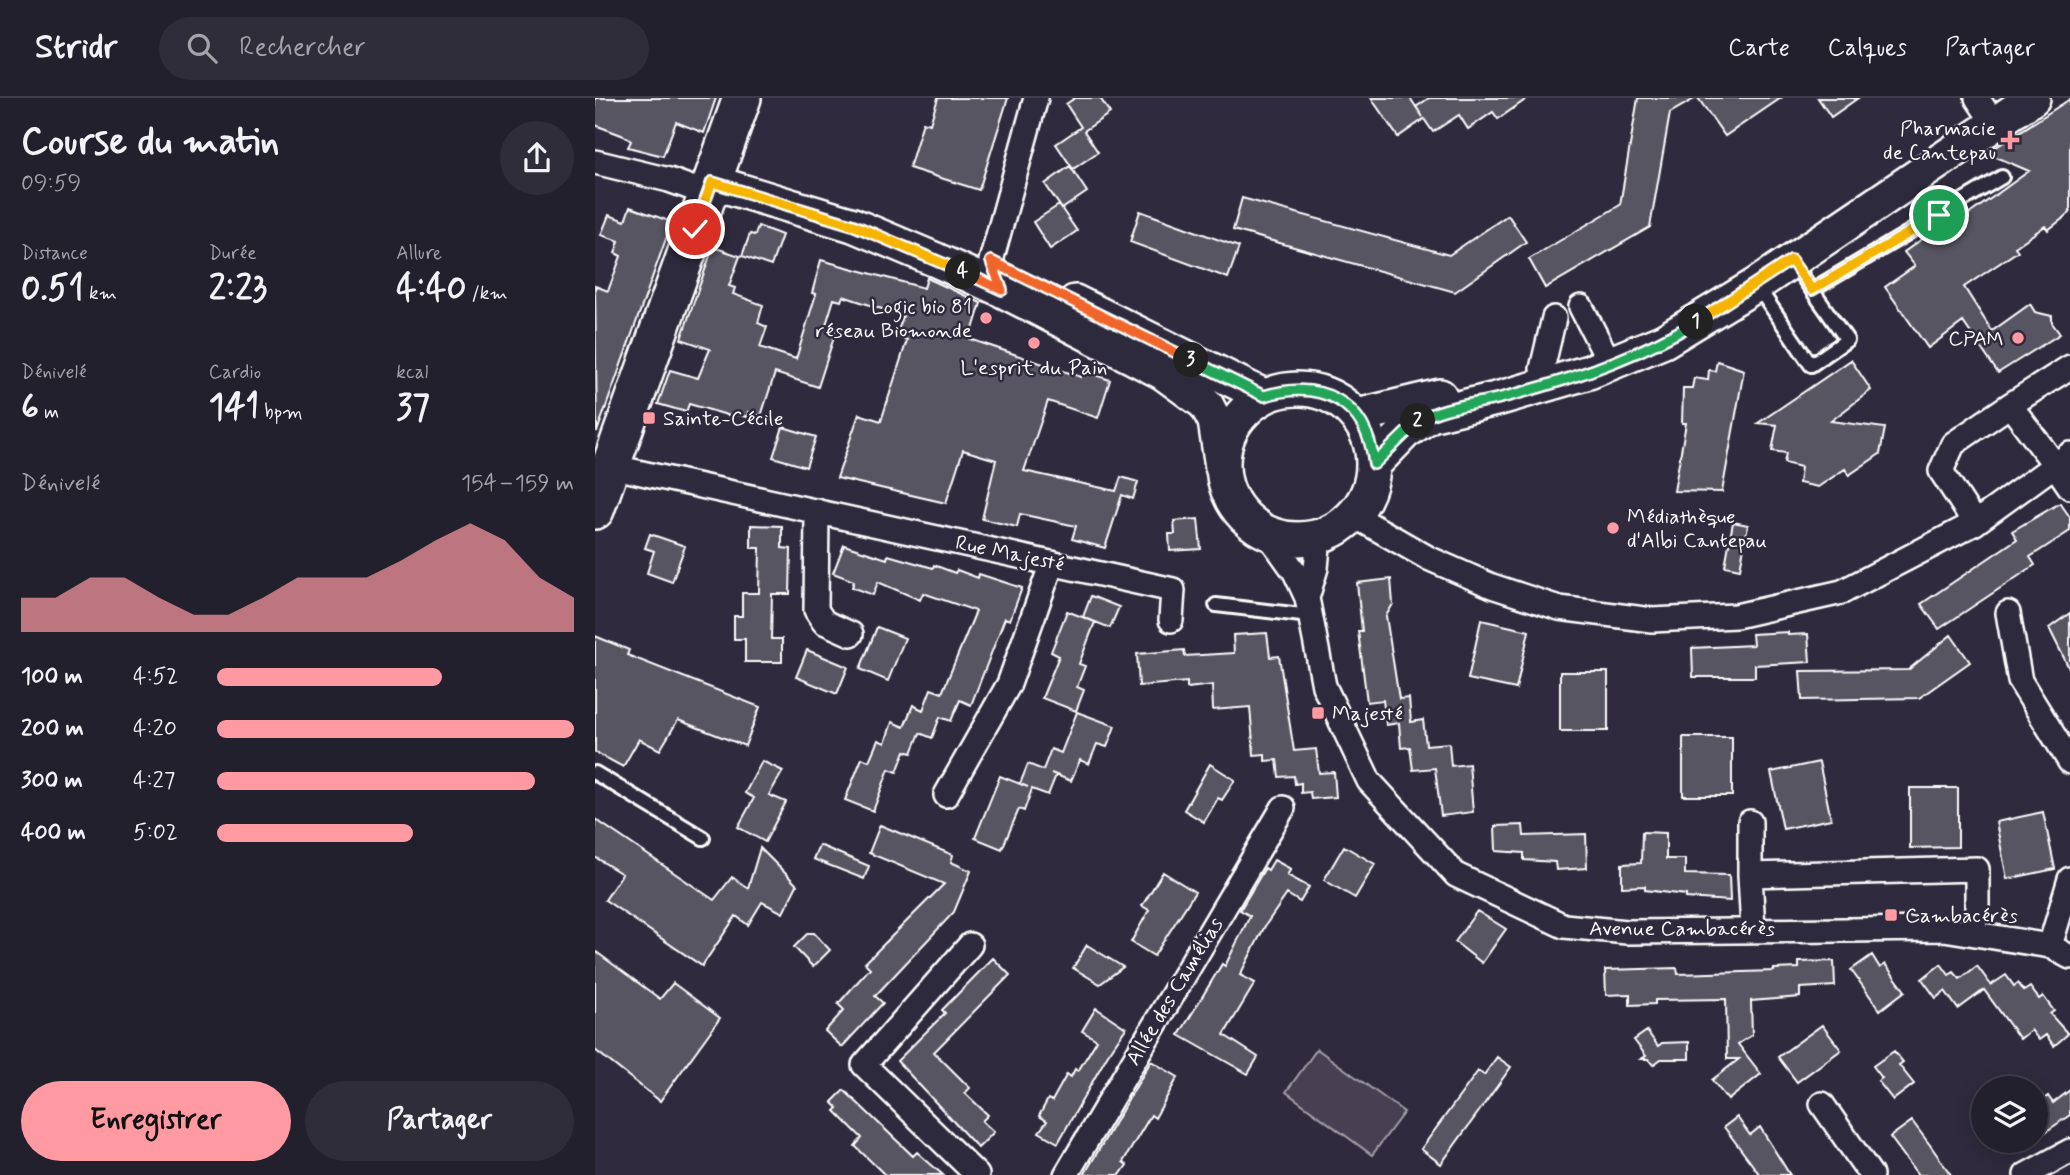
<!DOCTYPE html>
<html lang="fr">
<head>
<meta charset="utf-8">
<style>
  :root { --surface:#23202e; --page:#2f2d3a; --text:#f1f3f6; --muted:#a3a3aa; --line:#403e4a; --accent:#ff9aa2 }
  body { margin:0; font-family:Mynerve,sans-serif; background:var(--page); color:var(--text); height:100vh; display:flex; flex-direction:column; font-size:26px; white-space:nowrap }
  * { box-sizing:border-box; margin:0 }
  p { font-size:23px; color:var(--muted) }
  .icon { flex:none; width:38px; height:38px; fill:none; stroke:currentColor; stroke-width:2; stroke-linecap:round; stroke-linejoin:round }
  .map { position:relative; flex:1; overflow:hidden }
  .panel { display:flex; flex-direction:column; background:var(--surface); width:595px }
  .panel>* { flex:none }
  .buttons { position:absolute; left:1376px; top:978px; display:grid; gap:14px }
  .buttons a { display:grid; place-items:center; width:77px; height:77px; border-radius:50%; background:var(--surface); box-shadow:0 4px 18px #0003,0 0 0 2px var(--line); font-size:35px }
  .pin { position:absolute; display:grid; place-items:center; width:60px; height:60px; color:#fff; margin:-30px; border:4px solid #fff; border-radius:50%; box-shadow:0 2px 7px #0007 }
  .km { position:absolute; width:35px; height:35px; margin:-18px; border-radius:50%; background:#222; color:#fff; font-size:19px; line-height:35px; text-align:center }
  .round { display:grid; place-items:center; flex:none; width:74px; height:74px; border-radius:37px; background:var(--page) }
  .head { display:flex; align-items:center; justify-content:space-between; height:119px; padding:0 21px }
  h1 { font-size:38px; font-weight:700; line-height:52px }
  .figures { display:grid; grid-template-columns:repeat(3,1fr); gap:10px; height:119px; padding:7px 21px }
  .figures div { display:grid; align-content:center }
  .figures b { font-size:35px; font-weight:700 }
  .figures small { font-size:19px; font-weight:400 }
  .figures p { font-size:19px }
  .chart { height:196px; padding:14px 21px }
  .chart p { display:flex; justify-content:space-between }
  .chart svg { width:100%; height:126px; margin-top:7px; fill:var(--accent); opacity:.7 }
  .action { display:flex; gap:14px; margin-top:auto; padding:14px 21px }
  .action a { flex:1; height:80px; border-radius:42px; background:var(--accent); color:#111; font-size:28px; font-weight:700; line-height:80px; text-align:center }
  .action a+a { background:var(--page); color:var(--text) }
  ul { padding:0 21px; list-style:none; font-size:23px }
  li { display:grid; grid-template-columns:112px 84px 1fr; align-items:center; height:52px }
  li i { height:18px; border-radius:9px; background:var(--accent) }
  header { display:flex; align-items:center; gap:42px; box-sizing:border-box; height:98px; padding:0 35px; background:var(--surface); border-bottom:2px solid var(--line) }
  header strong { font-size:33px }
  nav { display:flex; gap:38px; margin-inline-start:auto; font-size:24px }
  .search { width:490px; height:63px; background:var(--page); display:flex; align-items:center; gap:18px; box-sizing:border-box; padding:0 24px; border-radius:38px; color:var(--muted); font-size:26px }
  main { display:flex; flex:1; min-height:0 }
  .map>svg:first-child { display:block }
  .green { fill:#464152; stroke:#a2a0a8; stroke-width:2 }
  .building { fill:#595564; stroke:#fff; stroke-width:2 }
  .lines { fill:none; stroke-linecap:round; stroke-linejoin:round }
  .lane-casing { stroke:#fff; stroke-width:18 }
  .street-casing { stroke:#fff; stroke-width:28 }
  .secondary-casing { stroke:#fff; stroke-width:38 }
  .primary-casing { stroke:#fff; stroke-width:42 }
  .lane { stroke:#2f2a3d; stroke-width:12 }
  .street { stroke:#2f2a3d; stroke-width:23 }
  .secondary { stroke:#2f2a3d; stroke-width:33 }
  .primary { stroke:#2f2a3d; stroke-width:37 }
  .split-1-casing { stroke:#fff; stroke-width:14 }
  .split-2-casing { stroke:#fff; stroke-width:14 }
  .split-3-casing { stroke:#fff; stroke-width:14 }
  .split-4-casing { stroke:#fff; stroke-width:14 }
  .split-5-casing { stroke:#fff; stroke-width:14 }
  .split-1 { stroke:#f5b400; stroke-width:9 }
  .split-2 { stroke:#22a559; stroke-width:9 }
  .split-3 { stroke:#22a559; stroke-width:9 }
  .split-4 { stroke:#f0652b; stroke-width:9 }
  .split-5 { stroke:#f5b400; stroke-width:9 }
  .poi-dot { fill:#ff9aa2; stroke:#2f2a3d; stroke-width:2.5 }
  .labels { text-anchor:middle; stroke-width:5; stroke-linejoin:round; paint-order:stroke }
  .poi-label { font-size:21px; fill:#fff; stroke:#2f2a3d; text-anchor:start }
  .street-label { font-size:21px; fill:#fff; stroke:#2f2a3d }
</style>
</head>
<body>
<header>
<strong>Stridr</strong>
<div class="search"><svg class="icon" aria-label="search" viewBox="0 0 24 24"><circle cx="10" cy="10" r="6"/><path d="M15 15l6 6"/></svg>Rechercher</div>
<nav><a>Carte</a><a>Calques</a><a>Partager</a></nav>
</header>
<main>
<section class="panel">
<div class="head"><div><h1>Course du matin</h1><p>09:59</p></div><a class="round"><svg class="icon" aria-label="share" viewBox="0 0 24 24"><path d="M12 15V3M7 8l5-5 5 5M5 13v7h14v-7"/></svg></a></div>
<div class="figures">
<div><p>Distance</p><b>0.51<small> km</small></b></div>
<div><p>Durée</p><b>2:23</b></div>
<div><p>Allure</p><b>4:40<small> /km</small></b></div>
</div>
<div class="figures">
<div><p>Dénivelé</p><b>6<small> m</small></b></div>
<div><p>Cardio</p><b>141<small> bpm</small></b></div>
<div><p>kcal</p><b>37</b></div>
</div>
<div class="chart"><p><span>Dénivelé</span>154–159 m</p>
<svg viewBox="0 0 160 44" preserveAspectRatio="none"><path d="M0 44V32L10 32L20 25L30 25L40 32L50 38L60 38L70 32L80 25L90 25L100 25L110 19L120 12L130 6L140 12L150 25L160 32V44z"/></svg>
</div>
<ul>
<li><b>100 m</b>4:52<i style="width:63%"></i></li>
<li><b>200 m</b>4:20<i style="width:100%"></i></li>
<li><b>300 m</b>4:27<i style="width:89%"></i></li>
<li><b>400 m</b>5:02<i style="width:55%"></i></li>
</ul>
<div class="action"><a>Enregistrer</a><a>Partager</a></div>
</section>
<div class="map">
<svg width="1475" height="1077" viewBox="0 0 1475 1077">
  <rect width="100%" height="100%" fill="#2f2a3d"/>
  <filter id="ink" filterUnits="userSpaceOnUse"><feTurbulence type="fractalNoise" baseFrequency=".0143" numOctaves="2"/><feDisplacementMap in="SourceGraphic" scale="14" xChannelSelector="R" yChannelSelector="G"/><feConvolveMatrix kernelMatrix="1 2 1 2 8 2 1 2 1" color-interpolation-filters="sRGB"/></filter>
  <g filter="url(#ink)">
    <path class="green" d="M722 951 809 1014 777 1057 691 994Z"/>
    <path class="building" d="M0 0H121L109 35 81 24 68 58 33 49 36 43 29 38 0 27Z
      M343 0H413L384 92 314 70 328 24 335 26Z
      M480 0H505L515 15 489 33 503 54 478 71 461 46 486 29 471 6Z
      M776 0H815L828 19 821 9 834 0H933L903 21 898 14 873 31 864 17 838 34 829 21 803 39Z
      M1043 0H1101L1075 15 1055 129 950 190 934 161 1025 107Z
      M1103 0H1186L1130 38Z
      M1223 0H1263L1236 19Z
      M1475 1V115L1453 132 1450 128 1420 149 1423 153 1369 189 1397 233 1435 206 1440 214 1457 218V225L1465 236 1403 275 1368 224 1333 250 1290 189 1320 168 1309 154 1359 118 1363 124 1434 73 1392 55Z
      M475 68 492 94 467 111 450 86Z
      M647 100 854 157 913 117 931 144 860 194 638 132Z
      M464 107 482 133 455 151 438 124Z
      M35 109 77 124 2 334 0 188 13 193 26 158 20 155 24 143 6 137 14 117 30 123Z
      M545 113 644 149 633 180 535 144Z
      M163 128 187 137 176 168 147 158 155 136 160 137Z
      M118 149 145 158 134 188 140 190 138 196 168 207 163 225 172 229 165 249 201 261 221 196 217 195 226 162 329 190 332 180 386 205 375 241 486 279 488 273 515 282 503 320 453 303 429 373 521 393 526 379 543 384 538 401 527 397 510 450 477 441 481 428 425 416 422 429 387 421 401 362 368 352 351 405 242 380 264 316 286 323 312 242 301 239 308 218 248 198 246 203 239 201 230 230 241 233 223 289 180 275 166 318 153 314 152 319 140 316 139 319 94 306 91 314 63 306 75 272 103 280 115 251 86 241Z
      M1256 262 1276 292 1236 323 1290 330 1285 356 1254 377 1250 371 1223 389 1204 385 1206 369 1189 365 1191 355 1177 353 1182 327 1163 325Z
      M1122 263 1149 272 1127 394 1079 393 1091 325H1087L1088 290H1097L1099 280 1113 282 1114 272 1120 273Z
      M188 329 221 339 211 369 178 359Z
      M1465 405 1475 419V433L1435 459 1440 467 1344 531 1326 506 1422 441 1417 433Z
      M603 421 606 451 575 453 574 436H580L579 423Z
      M1138 424 1153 427 1145 471 1130 468Z
      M156 427 187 428V450L196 451 195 496H177L176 541H187V564H150V541H139V518H147V495H164L165 450H156Z
      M55 436 90 448 77 484 52 475 59 453 50 450Z
      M249 447 292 461 293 457 338 470 339 467 360 475 362 472 383 480 384 476 427 490 415 522 410 520 376 607 365 602 356 623 345 619 337 640 325 635 317 655 310 653 302 674 294 671 278 713 250 702 267 660 274 663 283 642 290 645 297 624 309 629 318 607 328 612 336 591 347 595 381 513 328 495 325 502 283 484 278 497 257 489 259 483 238 475Z
      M796 481 798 506 791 518 804 601 814 600 816 624 828 622 831 647 854 645 856 668 874 666 878 714 846 718 840 670 818 672 815 649 806 650 804 625 791 627 788 602 772 604 763 533H767L762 485Z
      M496 498 524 509 515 530 488 519Z
      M472 513 500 524 484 566 490 568 482 589 489 592 481 613 447 600 464 558 456 554Z
      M1475 515V572L1454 530Z
      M886 522 934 533 921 591 873 581Z
      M282 529 310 540 293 583 265 571Z
      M1193 534V537L1213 536 1215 564 1160 567V579H1098L1097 550 1158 547 1157 536Z
      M672 535 675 559 684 558 699 653 721 651 724 675 739 674 741 699 716 701 715 694 706 695V685L700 686 699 678 684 679 682 662 670 663V656L659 657 655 609 618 612 617 587 592 590V584L544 588 542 556 589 552 590 558 639 555 638 537Z
      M1356 537 1375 564 1324 600 1207 602 1205 573 1313 572Z
      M0 538 34 552 32 557 165 609 150 648 83 622 65 652 44 641 28 669 0 654Z
      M212 552 253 569 242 596 201 579Z
      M965 574H1013V633H965Z
      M482 614 520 628 512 649 502 646 494 666 485 662 476 683 456 675 461 677 453 697 437 691 429 713 424 711 407 751 380 740 405 678 433 689 425 686 433 666 448 672 456 651 466 655Z
      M1088 639H1137V698H1088Z
      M167 663 188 673 174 697 191 704 170 744 143 729 159 700 150 695Z
      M1224 664 1236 721 1188 731 1176 674Z
      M615 666 640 682 627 702 623 700 609 724 589 712Z
      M1315 690H1363V749L1315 750Z
      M1448 714 1460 771 1412 781 1401 724Z
      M0 721 119 802 137 779 153 790 165 750 202 787 188 815 167 804 153 827 141 818 107 868 10 802 27 776 0 759Z
      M285 727 358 757 356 764 376 773 359 814 280 898 288 905 247 949 230 933 249 912 243 906 275 870 270 865 349 786 274 755Z
      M928 727 929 738 991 736 992 770 961 772 960 764 929 762V755L901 753 900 728Z
      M1047 734 1071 735V761H1090V776L1134 777 1135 803 1091 800V797L1050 792V788L1027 789V766L1046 765Z
      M224 747 274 768 269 781 218 761Z
      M749 748 780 766 760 800 729 782Z
      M679 762 696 771 692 777 714 789 705 804 692 796 670 828 645 877 660 885 629 937 663 959 653 976 584 937 627 866 630 868 655 818 645 812 670 770 673 772Z
      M568 774 600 794 559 858 536 844 554 812 547 808Z
      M882 813 911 831 887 865 860 844Z
      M213 835H219L235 852 218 869 199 849Z
      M492 847 528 869 505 886 478 870Z
      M0 853 65 901 78 885 125 920 65 1003 0 952Z
      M1277 857 1285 870 1290 866 1310 893 1285 912 1256 872Z
      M398 860 415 877 339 954 375 990 370 995 393 1017 387 1023 399 1034 383 1050 302 963 350 915 347 912Z
      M1239 863 1240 888 1205 890V899L1156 903 1157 937 1143 946 1166 976 1133 1002 1117 982 1144 961H1132L1131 901 1060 902V906L1035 907V896L1011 897 1010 872 1082 870 1083 876 1179 873V871L1204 870V864Z
      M1346 866 1354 877 1359 874 1365 881 1382 868 1396 887 1411 877 1419 888 1423 885 1429 893 1435 889 1444 901 1448 898 1459 913 1455 916 1473 936 1459 948 1451 937 1444 942 1436 932 1425 941 1389 892 1363 911 1350 893 1341 900 1327 881Z
      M501 910 531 930 512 958 463 1045 444 1034 452 1023 444 1018 453 1001 457 1003 472 976 476 979 480 971 483 973 502 942 487 933Z
      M1227 927 1246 952 1202 984 1183 959Z
      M1052 933 1063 948 1067 945 1094 944V961H1066L1058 967 1053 961H1046L1051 958 1039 942Z
      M1299 953 1308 964 1304 967 1319 986 1298 1002 1283 983 1287 980 1278 968Z
      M902 959 916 969 846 1066 826 1051 883 973 889 977Z
      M556 963 583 979 560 1020 556 1017 528 1064 532 1067 525 1077H489Z
      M249 992 318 1058 322 1054 348 1077H290L260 1048 267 1040 240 1013 243 1010 237 1004Z
      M1475 992V1017L1440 1041V1007L1453 998 1458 1005Z
      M1142 1019 1155 1037 1165 1029 1195 1077H1165L1129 1029Z
      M1317 1023 1335 1047 1356 1077H1323L1295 1039Z"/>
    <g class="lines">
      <defs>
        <path id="lane" d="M1198 165 1217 192 1407 79
          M1162 188 1216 267 1252 242 1217 192
          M621 507 715 518
          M0 675 108 740"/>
        <path id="street" d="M1382 0 1400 27
          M0 64 74 82 113 96
          M407 192 396 163 441 0
          M986 209 1008 252
          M947 271 959 220
          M1415 307 1475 269
          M1475 356 1460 367 1475 389
          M15 368 578 492 576 522
          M222 413 221 512 229 524 256 536
          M758 417 833 460 897 488 964 510 1057 522 1141 518 1247 494 1380 425 1460 367 1415 307 1358 346 1346 373 1380 425
          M672 435 700 474 712 500 729 588 774 683 861 777 969 828 1032 834 1349 831 1455 848 1475 859
          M712 500 721 470 724 438
          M1413 515 1425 583 1475 664
          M351 697 414 586 457 465
          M1155 724V777
          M1158 831 1155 777 1382 771V811L1378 834
          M375 847 269 967 382 1077
          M1455 848 1475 781
          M1227 1006 1276 1077
          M471 1077 688 710
          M1431 1077 1475 1053"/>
        <path id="secondary" d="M117 84 258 127 341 162 407 192 567 274 611 306 620 323 627 369
          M480 204 669 298
          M628 366a75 75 0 1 1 150 0a75 75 0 1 1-150 0Z
          M762 318 845 298
          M779 366 810 334 835 317 905 300 994 274 1069 243 1161 187 1438 0"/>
        <path id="primary" d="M0 412 147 0"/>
      </defs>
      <use href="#lane" class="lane-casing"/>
      <use href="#street" class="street-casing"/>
      <use href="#secondary" class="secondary-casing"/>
      <use href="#primary" class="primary-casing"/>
      <use href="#lane" class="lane"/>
      <use href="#street" class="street"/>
      <use href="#secondary" class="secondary"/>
      <use href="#primary" class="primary"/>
    </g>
  </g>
  <g class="lines" filter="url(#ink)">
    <defs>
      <path id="split-1" d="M1101 224 1196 162 1217 192 1344 117"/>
      <path id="split-2" d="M823 323C847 308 878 307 906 300 973 283 1041 260 1101 224"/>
      <path id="split-3" d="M596 262 669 298C726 281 772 303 779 366L823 323"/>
      <path id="split-4" d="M368 174 407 192 396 163 596 262"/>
      <path id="split-5" d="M100 131 117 84 258 127 368 174"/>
    </defs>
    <use href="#split-1" class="split-1-casing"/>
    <use href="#split-2" class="split-2-casing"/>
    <use href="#split-3" class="split-3-casing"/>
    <use href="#split-4" class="split-4-casing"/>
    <use href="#split-5" class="split-5-casing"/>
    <use href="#split-1" class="split-1"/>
    <use href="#split-2" class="split-2"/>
    <use href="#split-3" class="split-3"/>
    <use href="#split-4" class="split-4"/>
    <use href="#split-5" class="split-5"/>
  </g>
  <g class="poi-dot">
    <path d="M1411.5 31.5h7v7h7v7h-7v7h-7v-7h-7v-7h7z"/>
    <circle cx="391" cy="220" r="7"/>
    <circle cx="1423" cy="240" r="7"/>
    <circle cx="439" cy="245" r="7"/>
    <rect x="47" y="313" width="14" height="14" rx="3.5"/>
    <circle cx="1018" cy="430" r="7"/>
    <rect x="716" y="608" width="14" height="14" rx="3.5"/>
    <rect x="1289" y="810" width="14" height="14" rx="3.5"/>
  </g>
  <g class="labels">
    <g class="poi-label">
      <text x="1401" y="37" text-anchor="end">Pharmacie<tspan x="1401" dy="24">de Cantepau</tspan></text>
      <text x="377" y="215" text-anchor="end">Logic bio 81<tspan x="377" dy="24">réseau Biomonde</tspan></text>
      <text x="1409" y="247" text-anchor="end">CPAM</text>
      <text x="439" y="276" text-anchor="middle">L'esprit du Pain</text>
      <text x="68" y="327">Sainte-Cécile</text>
      <text x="1032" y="425">Médiathèque<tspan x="1032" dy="24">d'Albi Cantepau</tspan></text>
      <text x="737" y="622">Majesté</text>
      <text x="1310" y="824">Cambacérès</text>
    </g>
    <g class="street-label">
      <text transform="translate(415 455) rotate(12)" y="7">Rue Majesté</text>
      <text x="1087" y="837">Avenue Cambacérès</text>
      <text transform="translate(579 893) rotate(-59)" y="7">Allée des Camélias</text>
    </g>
  </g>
</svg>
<div class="buttons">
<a><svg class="icon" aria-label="layers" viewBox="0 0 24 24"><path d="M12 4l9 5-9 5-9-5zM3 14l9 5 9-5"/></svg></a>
</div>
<div class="pin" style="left:1344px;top:117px;background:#1e9e55"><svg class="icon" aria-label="arrive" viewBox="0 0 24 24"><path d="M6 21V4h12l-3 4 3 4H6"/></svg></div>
<div class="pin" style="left:100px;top:131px;background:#d93025"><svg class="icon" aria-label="check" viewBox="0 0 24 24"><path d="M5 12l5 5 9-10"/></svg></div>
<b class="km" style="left:1101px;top:224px">1</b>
<b class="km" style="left:823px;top:323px">2</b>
<b class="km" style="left:596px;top:262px">3</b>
<b class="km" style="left:368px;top:174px">4</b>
</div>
</main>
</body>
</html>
